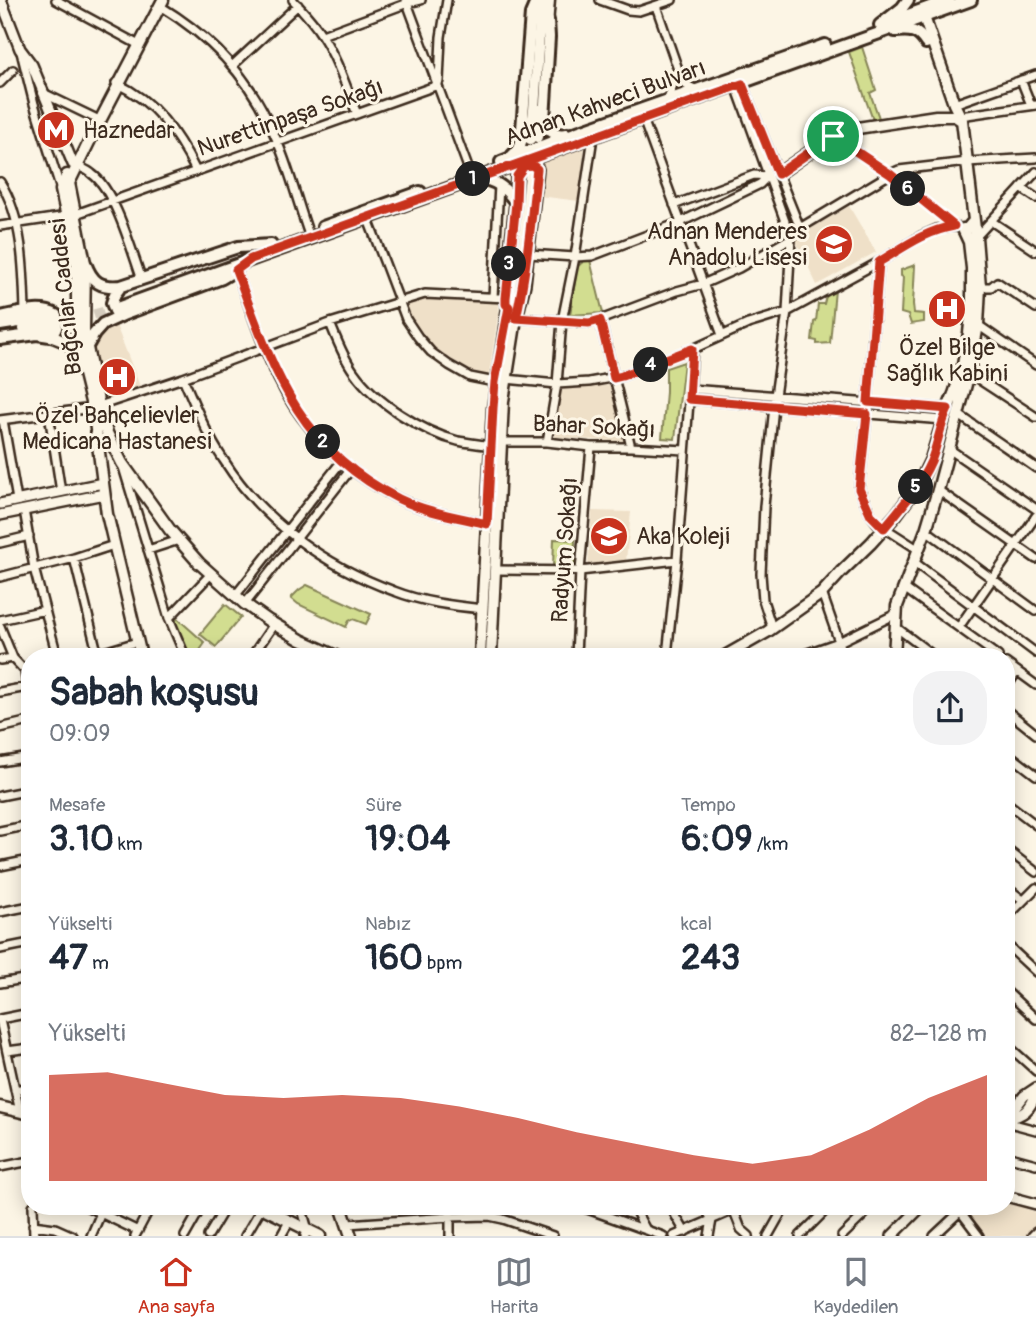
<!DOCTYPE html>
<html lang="tr">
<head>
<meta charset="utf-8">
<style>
  :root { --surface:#fff; --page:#f2f2f3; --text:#1f2937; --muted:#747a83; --line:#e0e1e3; --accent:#c8321e }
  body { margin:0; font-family:Pangolin,sans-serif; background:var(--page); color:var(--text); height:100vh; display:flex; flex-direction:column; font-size:26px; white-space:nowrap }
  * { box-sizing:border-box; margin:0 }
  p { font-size:23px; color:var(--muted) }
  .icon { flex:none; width:38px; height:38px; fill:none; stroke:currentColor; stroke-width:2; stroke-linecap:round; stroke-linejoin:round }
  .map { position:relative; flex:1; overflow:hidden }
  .details { position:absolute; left:21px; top:648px; width:994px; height:567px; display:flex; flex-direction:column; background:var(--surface); border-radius:28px; box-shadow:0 4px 18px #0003 }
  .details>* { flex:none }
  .pin { position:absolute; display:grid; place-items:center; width:60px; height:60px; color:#fff; margin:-30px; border:4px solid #fff; border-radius:50%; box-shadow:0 2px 7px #0007 }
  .km { position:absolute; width:35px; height:35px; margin:-18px; border-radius:50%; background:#222; color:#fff; font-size:19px; line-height:35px; text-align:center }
  .round { display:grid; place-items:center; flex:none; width:74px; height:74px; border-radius:28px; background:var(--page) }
  .overview { display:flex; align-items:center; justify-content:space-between; height:119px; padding:0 28px }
  h1 { font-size:38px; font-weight:700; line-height:52px }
  .stats { display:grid; grid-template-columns:repeat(3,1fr); gap:10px; height:119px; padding:7px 28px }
  .stats div { display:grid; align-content:center }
  .stats b { font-size:35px; font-weight:700 }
  .stats small { font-size:19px; font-weight:400 }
  .stats p { font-size:19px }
  .chart { height:196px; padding:14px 28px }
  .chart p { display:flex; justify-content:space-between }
  .chart svg { width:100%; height:126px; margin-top:7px; fill:var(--accent); opacity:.7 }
  .tabs { display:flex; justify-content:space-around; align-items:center; height:98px; border-top:2px solid var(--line); background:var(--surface); font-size:19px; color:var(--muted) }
  .tabs a { display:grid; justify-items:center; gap:4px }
  .tabs .selected { color:var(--accent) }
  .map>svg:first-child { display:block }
  .built { fill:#efe0c8 }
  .green { fill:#d2dd90; stroke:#868457; stroke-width:2 }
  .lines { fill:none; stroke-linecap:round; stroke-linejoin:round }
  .primary-tunnel { stroke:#d5ccbd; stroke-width:10; stroke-dasharray:10 5; stroke-linecap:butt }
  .pedestrian-casing { stroke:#3b2a1e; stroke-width:10 }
  .minor-casing { stroke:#3b2a1e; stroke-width:12 }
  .tertiary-casing { stroke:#3b2a1e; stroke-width:14 }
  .secondary-casing { stroke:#3b2a1e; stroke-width:15 }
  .primary-casing { stroke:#3b2a1e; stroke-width:16 }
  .pedestrian { stroke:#fcf5e5; stroke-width:5 }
  .minor { stroke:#fcf5e5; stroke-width:7 }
  .tertiary { stroke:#fcf5e5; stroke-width:9 }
  .secondary { stroke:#fcf5e5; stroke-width:10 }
  .primary { stroke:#fcf5e5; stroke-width:10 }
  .route-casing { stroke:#fff; stroke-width:14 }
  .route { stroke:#c8321e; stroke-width:9 }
  .labels { text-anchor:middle; stroke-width:6; stroke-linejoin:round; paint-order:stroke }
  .street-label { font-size:23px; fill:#3b2a1e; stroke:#fcf5e5 }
  .poi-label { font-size:23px; fill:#3b2a1e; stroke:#fcf5e5; text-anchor:start }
</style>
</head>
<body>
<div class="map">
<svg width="1036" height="1236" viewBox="0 0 1036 1236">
  <rect width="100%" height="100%" fill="#fcf5e5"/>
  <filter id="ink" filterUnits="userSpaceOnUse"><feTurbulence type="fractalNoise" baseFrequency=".0143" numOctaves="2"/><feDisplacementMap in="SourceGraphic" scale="14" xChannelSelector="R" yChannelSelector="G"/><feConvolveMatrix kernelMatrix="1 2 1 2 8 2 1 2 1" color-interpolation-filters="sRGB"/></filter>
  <g filter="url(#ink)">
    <path class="built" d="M585 145 579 201 539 196 542 161Z
      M849 206 876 252 817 285 794 237Z
      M427 297 500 302 489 376 471 372 432 347 425 339 412 320 406 304Z
      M114 320 141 389 103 403 91 349 98 337Z
      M612 385 625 442 555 437 560 389Z
      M592 511 631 512 626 561 624 563 588 564Z
      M1006 1202 1036 1212V1227L1027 1236H986L969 1217 979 1206H1006Z"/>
    <path class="green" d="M862 47 876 90 870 93 879 118 873 120 849 52Z
      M585 260H590L603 313 570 315 577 267Z
      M915 265 913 304 914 313 924 314V322L911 324 908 315 901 313 903 277 901 276V270Z
      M835 290 830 343 817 344V341L812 340 814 322 816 321 818 304H824L827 292Z
      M684 362 675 439 662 438 666 392V368Z
      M554 539 575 540 574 568 553 567Z
      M307 585 371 614 366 624 353 619 349 621 346 627 298 604 291 598 299 590Z
      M225 604 241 617 216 647 200 634Z
      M177 618 205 643 196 656H190L174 625Z"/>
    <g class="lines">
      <path class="primary-tunnel" d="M50 317 84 310
        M50 325 71 321 120 307"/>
      <defs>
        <path id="pedestrian" d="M833 136 890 174 954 226"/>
        <path id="minor" d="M56 0 139 45
          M293 0C303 11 313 21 321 34 337 58 346 87 357 114
          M406 0 470 173
          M600 0 628 10 639 11 672 0
          M160 6C206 34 245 72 268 121 285 154 296 197 308 232
          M656 6 681 78 686 85 697 90
          M322 35 408 3 421 0
          M21 52 34 104 61 190
          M232 66 298 5
          M1021 80 1031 105
          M439 81 441 37 447 0
          M0 83 13 70
          M116 83C156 102 177 133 196 171
          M742 84 800 228
          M736 86 791 238 787 312 775 396 764 506 761 574 763 600 772 628
          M43 93 101 121
          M667 101 678 71
          M954 104 1036 75
          M960 116 1036 105
          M643 119 722 335
          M77 166C82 168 88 170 92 174 115 190 132 252 142 280
          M0 182C23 217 24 272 25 313
          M1021 188 1036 198
          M674 205 754 175 768 176
          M76 214 438 85
          M368 219 406 319 418 337 431 352 449 365 470 377 495 382
          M991 221 1036 251
          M0 226 67 216
          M976 237 1036 172
          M528 254 575 257 592 256 681 222 760 184 768 176
          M879 262 867 414 859 489 871 515 877 523 919 550
          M236 270C254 318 270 376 301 417 327 452 360 480 399 499 426 512 458 517 487 524
          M980 287H991L997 282 1036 308
          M493 297 499 185
          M516 318 589 323 600 320 677 291 703 284 739 268 791 238 800 228 890 174 899 170 967 162 1036 158
          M600 320 631 447
          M330 323C337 340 343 357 354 372 375 402 422 432 458 441 468 443 480 444 490 446
          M978 325 1036 365
          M969 373 1036 417
          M183 378C195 405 206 434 223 459 262 521 325 566 394 591 422 602 453 606 483 609
          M506 379 557 384 589 382 622 376 693 349 748 324 787 312 879 262 921 236 937 229 954 226 963 229
          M690 389 948 409
          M689 399 943 420
          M99 406 183 378 330 323 425 294 506 298
          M49 414 61 492
          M959 415 1036 468
          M0 420 93 408
          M3 420 17 500
          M501 442H547L591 447H631L685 450
          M547 442 557 384 562 321 575 257 593 137
          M949 449 1036 509
          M123 467 169 618 185 656
          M938 490 1036 559
          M24 510 34 568 57 656
          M926 530 1036 611
          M0 543 29 536
          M148 550 179 540
          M74 558 98 656
          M914 562 1036 653
          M495 570 580 571 677 560
          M0 577 74 558 114 545
          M904 588 998 656
          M822 593 844 656
          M235 596 341 462
          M245 604 351 469
          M169 618 211 574
          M0 620 45 610
          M0 626 13 658
          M959 627 1036 516
          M897 628 934 656
          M90 656 137 642
          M252 656 274 624
          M576 656 580 571 591 447
          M667 656 677 560 693 349
          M799 656 839 642 896 614
          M0 660 13 658 25 671 27 687 0 692
          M1006 663 1036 685
          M1006 688 1017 671
          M1006 710 1036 734
          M0 728 30 721
          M1006 752 1036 775
          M0 762 30 757
          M0 796 30 790
          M1006 802 1036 825
          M0 831 30 825
          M1006 849 1036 872
          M0 866 30 860
          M1006 887 1023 900
          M0 912 30 906
          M1006 918 1036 888
          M1006 944 1036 972
          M0 949 30 943
          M0 983 30 978
          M1006 991 1036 1019
          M0 1019 30 1013
          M0 1020 20 1112
          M1006 1044 1036 1071
          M7 1051 30 1048
          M15 1090 30 1087
          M1006 1122 1036 1130
          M1006 1156 1036 1164
          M0 1167 30 1161
          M33 1206 34 1236
          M86 1206 138 1231
          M301 1206 308 1230 305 1236
          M450 1206V1236
          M579 1206 663 1236
          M633 1206 646 1230
          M670 1206 685 1232
          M704 1206 712 1220 709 1236
          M732 1206 741 1229 749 1236
          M960 1211 979 1236
          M347 1224 450 1217 489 1216 503 1219 553 1236
          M33 1225 55 1228 73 1236
          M91 1236 104 1206
          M135 1236 151 1206
          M185 1236 202 1206
          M208 1236 226 1206
          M245 1236 262 1207
          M281 1236 290 1220
          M674 1236 734 1210
          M768 1236 785 1206
          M800 1236 830 1206
          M842 1236 873 1206
          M934 1236 966 1206
          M1032 1236 1036 1232"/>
        <path id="tertiary" d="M1 0 20 49 32 65 73 164 77 166
          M0 504 103 483
          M0 515 104 494
          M1008 1118C1024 1116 1030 1109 1036 1094
          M1006 1120 1024 1096 1036 1088
          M1006 1196 1036 1204
          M892 1236 922 1206"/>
        <path id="secondary" d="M163 0 91 138 69 183 85 263 84 333 99 406 107 433 122 463 170 530 199 563 245 604 269 621 301 640 336 656
          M547 25 549 0
          M537 137 540 110
          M530 139 534 110 540 19V0
          M778 174 833 136 851 129 936 116H955L961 120
          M67 175 61 190 77 264V346L94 414 107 514 141 656
          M521 262 530 174
          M50 336C63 341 70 342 77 355
          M480 656 493 408 516 253
          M491 656 503 401 517 312
          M725 656 767 632 822 593 841 572 871 543 896 515 919 484 931 459 943 420 954 394 962 370 969 333 972 306V268L969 242 963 229H967L973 222
          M894 656 897 606 926 530 938 490 969 373 978 325 980 287 976 237 962 120 954 104 924 17
          M0 1107 30 1114
          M259 1206 320 1236
          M341 1206 351 1236"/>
        <path id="primary" d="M548 20 549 37 544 120C547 132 556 136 567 134
          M892 21 949 0
          M880 25 902 8 908 0
          M895 31C910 30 917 29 926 43
          M512 156 519 149 521 142 531 14 537 0
          M501 162 580 131 825 45
          M479 179C496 179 507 189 516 203
          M323 227 420 192
          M85 263C92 283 101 288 121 286L238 247 271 245
          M121 286 115 294 112 303 115 311 122 313
          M120 307 971 0
          M509 308 506 298 516 203 517 176 524 166 532 165 537 169 524 284 516 318
          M0 317C18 314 40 306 56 315 58 325 57 330 50 336L37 334 0 339
          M0 325 50 317
          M24 329 50 325
          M86 348 94 334 103 324 125 314 222 278 237 269"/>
      </defs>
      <use href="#pedestrian" class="pedestrian-casing"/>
      <use href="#minor" class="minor-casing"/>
      <use href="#tertiary" class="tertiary-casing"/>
      <use href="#secondary" class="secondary-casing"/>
      <use href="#primary" class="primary-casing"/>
      <use href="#pedestrian" class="pedestrian"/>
      <use href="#minor" class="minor"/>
      <use href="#tertiary" class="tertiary"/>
      <use href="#secondary" class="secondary"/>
      <use href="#primary" class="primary"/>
    </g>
  </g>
  <g class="lines" filter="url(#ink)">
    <defs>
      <path id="route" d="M742 84 778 174 833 136 890 174 954 226C925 231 904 247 879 262L868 402 948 409C940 425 938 444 931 461 920 486 901 508 884 528L871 515 859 489 867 414 689 399 692 349 622 376 614 378 600 320 589 323 516 318C527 269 531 220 537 169L532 165 524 166 517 176 516 203 506 298V304L509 307 495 382 493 408 487 524C458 517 426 512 399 499 297 448 273 369 236 270L251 259Z"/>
    </defs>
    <use href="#route" class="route-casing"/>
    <use href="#route" class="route"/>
  </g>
  <defs>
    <symbol id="metro-disc" viewBox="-11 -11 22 22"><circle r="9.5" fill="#c8321e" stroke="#fcf5e5"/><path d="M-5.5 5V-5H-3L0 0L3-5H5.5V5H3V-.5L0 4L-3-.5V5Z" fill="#fff"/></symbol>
    <symbol id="school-disc" viewBox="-11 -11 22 22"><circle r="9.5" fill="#c8321e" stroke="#fcf5e5"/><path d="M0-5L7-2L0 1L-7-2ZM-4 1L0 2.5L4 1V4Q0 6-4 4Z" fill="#fff"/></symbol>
    <symbol id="hospital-disc" viewBox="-11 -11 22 22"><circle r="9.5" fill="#c8321e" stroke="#fcf5e5"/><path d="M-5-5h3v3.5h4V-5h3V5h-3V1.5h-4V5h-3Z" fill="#fff"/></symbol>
    <symbol id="university-disc" viewBox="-11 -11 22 22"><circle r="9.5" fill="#c8321e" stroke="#fcf5e5"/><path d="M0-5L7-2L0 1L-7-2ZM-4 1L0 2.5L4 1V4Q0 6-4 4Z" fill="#fff"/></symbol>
  </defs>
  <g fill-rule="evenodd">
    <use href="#metro-disc" x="34" y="108" width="44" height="44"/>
    <use href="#school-disc" x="812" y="222" width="44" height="44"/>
    <use href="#hospital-disc" x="925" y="287" width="44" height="44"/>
    <use href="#hospital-disc" x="95" y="355" width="44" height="44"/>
    <use href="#university-disc" x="587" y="514" width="44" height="44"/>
  </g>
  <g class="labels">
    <g class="street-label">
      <text transform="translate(605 102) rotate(-20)" y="8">Adnan Kahveci Bulvarı</text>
      <text transform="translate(290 117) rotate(-19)" y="8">Nurettinpaşa Sokağı</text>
      <text transform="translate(65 297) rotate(-96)" y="8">Bağcılar Caddesi</text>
      <text transform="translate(594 426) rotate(3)" y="8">Bahar Sokağı</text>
      <text transform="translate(564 550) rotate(-86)" y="8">Radyum Sokağı</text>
    </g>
    <g class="poi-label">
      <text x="83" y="138">Haznedar</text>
      <text x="807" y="239" text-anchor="end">Adnan Menderes<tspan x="807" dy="26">Anadolu Lisesi</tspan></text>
      <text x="947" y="355" text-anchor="middle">Özel Bilge<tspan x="947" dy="26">Sağlık Kabini</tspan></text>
      <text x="117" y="423" text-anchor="middle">Özel Bahçelievler<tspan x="117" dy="26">Medicana Hastanesi</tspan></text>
      <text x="636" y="544">Aka Koleji</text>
    </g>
  </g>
</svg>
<div class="pin" style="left:833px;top:136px;background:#1e9e55"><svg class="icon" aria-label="arrive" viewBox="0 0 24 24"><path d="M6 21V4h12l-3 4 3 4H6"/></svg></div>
<b class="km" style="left:473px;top:179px">1</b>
<b class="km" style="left:323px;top:442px">2</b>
<b class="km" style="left:509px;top:264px">3</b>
<b class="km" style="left:651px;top:365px">4</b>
<b class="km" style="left:916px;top:487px">5</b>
<b class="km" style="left:908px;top:189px">6</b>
<section class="details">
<div class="overview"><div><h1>Sabah koşusu</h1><p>09:09</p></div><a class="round"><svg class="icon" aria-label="share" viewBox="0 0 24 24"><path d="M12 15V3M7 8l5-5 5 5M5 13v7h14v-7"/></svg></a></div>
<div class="stats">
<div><p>Mesafe</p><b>3.10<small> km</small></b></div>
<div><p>Süre</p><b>19:04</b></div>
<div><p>Tempo</p><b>6:09<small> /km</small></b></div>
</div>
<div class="stats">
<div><p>Yükselti</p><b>47<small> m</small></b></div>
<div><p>Nabız</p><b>160<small> bpm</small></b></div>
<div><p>kcal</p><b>243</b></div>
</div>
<div class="chart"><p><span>Yükselti</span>82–128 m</p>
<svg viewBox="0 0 160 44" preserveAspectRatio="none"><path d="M0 44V7L10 6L20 10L30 14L40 15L50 14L60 15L70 18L80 22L90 27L100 31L110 35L120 38L130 35L140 26L150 15L160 7V44z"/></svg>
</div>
</section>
</div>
<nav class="tabs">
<a class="selected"><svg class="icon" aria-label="home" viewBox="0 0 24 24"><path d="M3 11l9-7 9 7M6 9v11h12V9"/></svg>Ana sayfa</a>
<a><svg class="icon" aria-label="map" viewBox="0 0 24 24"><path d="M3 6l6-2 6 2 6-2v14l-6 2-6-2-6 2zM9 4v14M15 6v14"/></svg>Harita</a>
<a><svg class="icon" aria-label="saved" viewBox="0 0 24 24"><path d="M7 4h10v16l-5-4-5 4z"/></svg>Kaydedilen</a>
</nav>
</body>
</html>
